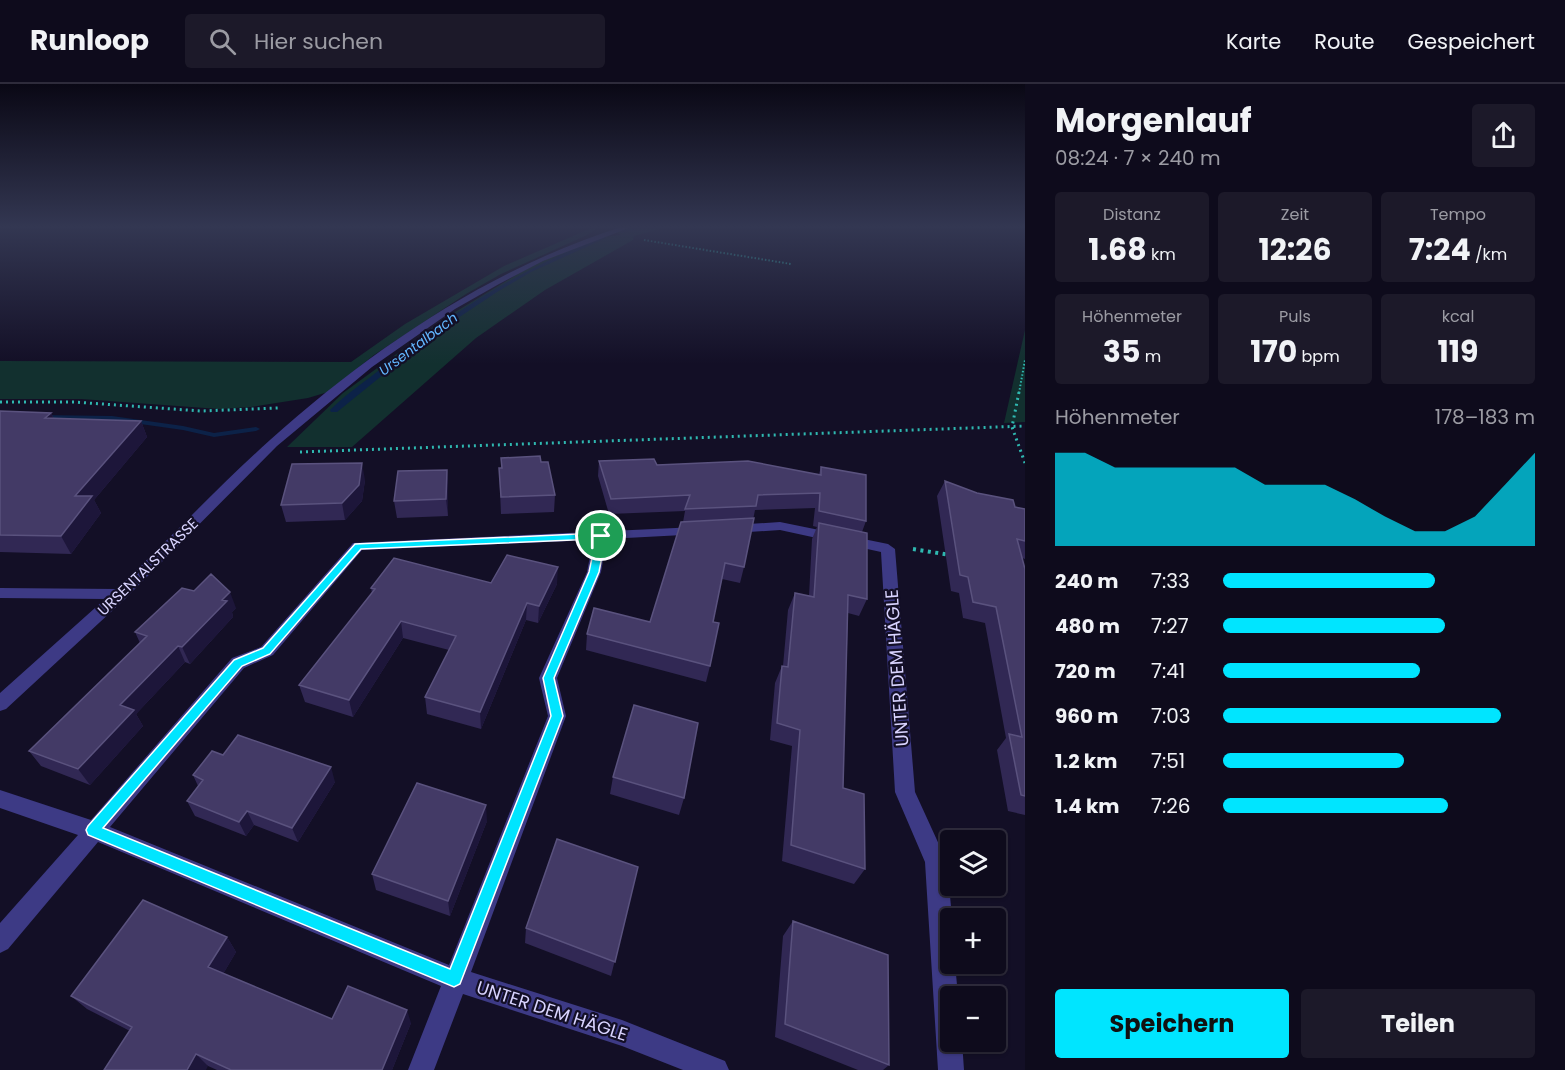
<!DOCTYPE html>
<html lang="de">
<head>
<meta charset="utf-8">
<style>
  :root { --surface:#0e0b1c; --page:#1c1929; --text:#f1f3f6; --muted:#9b9ba3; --line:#2e2b3b; --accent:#00e5ff }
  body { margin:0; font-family:Poppins,sans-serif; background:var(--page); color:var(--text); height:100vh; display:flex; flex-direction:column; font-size:22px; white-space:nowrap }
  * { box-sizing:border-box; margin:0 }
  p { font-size:20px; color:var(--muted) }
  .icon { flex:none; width:33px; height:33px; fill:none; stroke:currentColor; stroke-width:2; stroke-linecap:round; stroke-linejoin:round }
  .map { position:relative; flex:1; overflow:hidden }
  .drawer { display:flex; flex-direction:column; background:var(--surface); width:540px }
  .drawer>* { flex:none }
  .fabs { position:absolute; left:940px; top:746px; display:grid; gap:12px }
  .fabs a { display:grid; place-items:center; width:66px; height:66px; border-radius:6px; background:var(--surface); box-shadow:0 2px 4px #0004,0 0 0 2px var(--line); font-size:30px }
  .pin { position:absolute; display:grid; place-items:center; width:51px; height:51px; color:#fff; margin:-26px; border:3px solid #fff; border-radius:50%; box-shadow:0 2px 6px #0007 }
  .round { display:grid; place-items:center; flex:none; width:63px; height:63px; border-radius:6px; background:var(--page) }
  .summary { display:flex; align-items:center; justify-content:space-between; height:102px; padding:0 30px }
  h1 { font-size:33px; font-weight:700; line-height:45px }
  .figures { display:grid; grid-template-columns:repeat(3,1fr); gap:9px; height:102px; padding:6px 30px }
  .figures div { display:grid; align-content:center; border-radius:6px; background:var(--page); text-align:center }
  .figures b { font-size:30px; font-weight:700 }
  .figures small { font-size:16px; font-weight:400 }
  .figures p { font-size:16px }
  .chart { height:168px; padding:12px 30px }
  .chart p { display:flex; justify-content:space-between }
  .chart svg { width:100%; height:108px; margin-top:6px; fill:var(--accent); opacity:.7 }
  .cta { display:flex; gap:12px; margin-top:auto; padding:12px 30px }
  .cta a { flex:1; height:69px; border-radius:6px; background:var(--accent); color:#111; font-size:24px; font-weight:700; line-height:69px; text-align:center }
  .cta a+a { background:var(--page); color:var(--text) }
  ul { padding:0 30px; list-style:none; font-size:20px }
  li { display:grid; grid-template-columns:96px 72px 1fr; align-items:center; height:45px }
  li i { height:15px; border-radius:8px; background:var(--accent) }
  header { display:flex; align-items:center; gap:36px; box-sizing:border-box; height:84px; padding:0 30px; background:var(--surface); border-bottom:2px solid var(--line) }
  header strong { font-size:28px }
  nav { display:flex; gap:33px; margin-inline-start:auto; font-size:21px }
  .search { width:420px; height:54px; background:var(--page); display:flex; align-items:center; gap:15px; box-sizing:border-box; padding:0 21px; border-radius:6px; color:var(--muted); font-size:22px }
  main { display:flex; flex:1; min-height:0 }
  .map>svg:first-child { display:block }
  .green { fill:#12302f }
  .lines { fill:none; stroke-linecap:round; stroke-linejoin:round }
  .stream { fill:#0c2248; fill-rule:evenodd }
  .path-far2 { stroke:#2fb8b0; stroke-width:2; stroke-dasharray:1.5 2; stroke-linecap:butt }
  .path-far1 { stroke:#2fb8b0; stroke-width:3; stroke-dasharray:2 4; stroke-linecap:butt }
  .path { stroke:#2fb8b0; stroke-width:4; stroke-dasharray:3 4.5; stroke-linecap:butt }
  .minor { fill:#3d3a85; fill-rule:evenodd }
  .wall { fill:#312854 }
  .shaded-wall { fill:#1d163a }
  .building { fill:#433a66; stroke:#5a527e; stroke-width:1.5 }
  .route { fill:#00e5ff; stroke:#fff; stroke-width:1.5; fill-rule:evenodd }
  .labels { text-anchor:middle; stroke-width:4.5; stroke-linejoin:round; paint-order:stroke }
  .far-water-label { font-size:14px; font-style:italic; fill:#62b6ff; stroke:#130f26 }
  .street-label { font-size:15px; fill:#d9d4ff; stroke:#130f26 }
  .near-street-label { font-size:18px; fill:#d9d4ff; stroke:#130f26 }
</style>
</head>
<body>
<header>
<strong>Runloop</strong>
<div class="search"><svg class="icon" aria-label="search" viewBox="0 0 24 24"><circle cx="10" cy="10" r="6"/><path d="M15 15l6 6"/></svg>Hier suchen</div>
<nav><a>Karte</a><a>Route</a><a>Gespeichert</a></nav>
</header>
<main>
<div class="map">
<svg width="1025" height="986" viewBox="0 0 1025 986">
  <rect width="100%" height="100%" fill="#130f26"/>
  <path class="green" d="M596 142H601L587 151 501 190 466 210 374 271 328 308 308 314 251 323 219 325 81 315H0V277L351 278 405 240 504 182Z
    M638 142H670L634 152 633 156 545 206 476 254 352 363H287L343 309 447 233 521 188 561 168 601 153 621 151 616 148Z
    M1025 246V338L1004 339Z"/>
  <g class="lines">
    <path class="stream" d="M639 142H646L622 149 620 148Z
      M602 153 606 154 531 188 497 208 431 252 337 328H331L330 326C346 310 366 297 383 283 454 227 519 186 602 153Z
      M36 331 112 332 183 342 214 349 256 343 260 345 256 347 214 353 183 346 112 336 39 335H36Z"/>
    <path class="path-far2" d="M644 156 791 180
      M1019 309 1025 276"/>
    <path class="path-far1" d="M1019 308 1012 343 1025 379
      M0 318H74L201 327 278 324
      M300 368 1025 342"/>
    <path class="path" d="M913 465 950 471"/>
    <path class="minor" d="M624 142H634L543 177 499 200 455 225 372 283 277 362 126 514 6 625 0 627V609L105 515 0 514V504L117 505C168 456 217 404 270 356 373 264 491 184 624 142Z
      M780 438 888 460 895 465 915 708 947 778 952 834 951 879H955L958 912H951V957H962L964 986H938L925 778 895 708 881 468 780 446 733 449 726 445 733 441Z
      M697 443 702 444 704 447 702 450 607 455 601 488 557 594 566 632 471 888 622 936 725 977 729 986H683L622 962 463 910 434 986H408L441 902 98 758 8 865 0 869V839L78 751 0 724V706L91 736 232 574 261 563 353 459ZM593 456 587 488 539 594 548 632 449 881 110 743 244 584 273 571 362 466Z"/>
  </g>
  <path class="wall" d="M0 327 51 329 54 335 141 337 147 353 94 416 101 429 71 470 0 468Z
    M501 374 541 378 555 411 554 428 501 430 499 384H501Z
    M599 377 819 390 821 383 866 437 862 448 867 515 859 532 848 529 843 704 865 785 854 800 782 777 792 662 770 656 775 599 782 582H783L788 526 795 509 809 512 812 455 817 443 813 442 815 424 755 426 744 483 740 499 722 495 713 538 710 582 706 598 586 566 587 550 650 538 683 438 685 427 609 430 598 392Z
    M447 386 448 402V432L397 434 394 417Z
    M365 396 362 417 345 436 286 438 281 421Z
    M945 397 1015 423 1025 425V475L1022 474 1025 485V731L1008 727 997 666 1006 654 985 539 963 534 959 509 951 507 937 412Z
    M491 499 557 500 538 539 526 536 481 645 427 630 425 613 449 566 403 554 353 633 305 618 299 601 372 509 371 504Z
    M236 524 232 528 233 533 190 580 185 578 136 630 143 642 90 701 41 682 29 667 140 559 135 548Z
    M223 671 335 698 298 758 254 741 246 752 195 732 187 717 198 702 193 691Z
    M613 693 684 714 679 731 610 710Z
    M487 737 450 832 376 806 372 790Z
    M638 783 611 892 525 859 526 844Z
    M793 837 889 981 883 986H858L775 953 783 852Z
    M227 853 236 868 223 890 332 935 411 939 392 986H217L130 947 87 925 71 912Z"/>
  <path class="shaded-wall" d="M51 329 58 344 45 334Z
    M141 337 147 353 94 416 101 429 71 470 61 452 75 412Z
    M362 379 365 396 362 417 345 436 342 419Z
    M447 386 448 402V432L446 415Z
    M558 483 557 500 538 539 539 522Z
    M230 508 236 524 232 528 233 533 190 580 182 563Z
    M527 519 526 536 481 645 480 628Z
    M401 537 403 554 353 633 349 616Z
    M178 562 185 578 136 630 143 642 90 701 78 685 120 621Z
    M331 683 335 698 298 758 292 744Z
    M486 721 487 737 450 832 448 817Z
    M247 727 254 741 246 752 239 738Z
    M227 853 236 868 219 897 208 883Z
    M407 926 411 939 392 986H382Z
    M196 970 208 982 206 986H187Z"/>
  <path class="building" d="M0 327 51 329 45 334 141 337 75 412H92L61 452 0 451Z
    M540 372 541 378H548L555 411 501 413 499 384H502L501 374Z
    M654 375 657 381 748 377 821 391V383L866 391V437L819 427 820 409 758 411 756 422 685 425 690 411 611 415 599 377Z
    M362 379 359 401 342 419 281 421 292 380Z
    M447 386 446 415 394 417 398 387Z
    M945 397 977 409 1013 416 1015 423 1025 425V457L1017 455 1025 485V712L1021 711 1009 650 1022 653 996 523 973 518 968 493 960 491Z
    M754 434 744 483 725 479 713 538 719 539 710 582 587 550 594 524 650 538 681 438Z
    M819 439 867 449V515L848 511 843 704 864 710 865 785 791 761 800 646 777 639 782 582 788 583 795 509 814 513Z
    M507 471 558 483 539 522 527 519 480 628 425 613 456 552 401 537 349 616 299 601 375 505 371 504 394 474 491 499Z
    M211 490 230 508 222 516 227 517 182 563 178 562 120 621 134 626 78 685 29 667 147 552 135 548 182 504 194 507Z
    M634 621 698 639 684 714 613 693Z
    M238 651 331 683 292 744 247 727 239 738 187 717 203 696 193 691 212 667 223 671Z
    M417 699 486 721 448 817 372 790Z
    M557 755 638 783 615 878 526 844Z
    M143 816 227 853 208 883 332 935 348 902 407 926 382 986H231L196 970 187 986H104L132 943 71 912Z
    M793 837 888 871 889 981 785 940Z"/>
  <linearGradient id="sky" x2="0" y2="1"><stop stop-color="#0a0815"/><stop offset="0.51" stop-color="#333752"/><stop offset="1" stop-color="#333752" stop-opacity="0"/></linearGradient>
  <rect width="1025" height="280" fill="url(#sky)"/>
  <path class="route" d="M601 449 606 452 599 488 554 594 563 632 460 900 454 903 88 751 86 746 88 742 234 576 263 564 355 460ZM596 455 589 488 543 594 551 632 450 885 103 744 242 582 270 570 361 465Z"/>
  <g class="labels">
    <g class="far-water-label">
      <text transform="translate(418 260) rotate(-37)" y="5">Ursentalbach</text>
    </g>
    <g class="street-label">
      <text transform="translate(148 483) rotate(-44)" y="5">URSENTALSTRASSE</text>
    </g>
    <g class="near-street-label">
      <text transform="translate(897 584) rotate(-94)" y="6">UNTER DEM HÄGLE</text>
      <text transform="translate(552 927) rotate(18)" y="6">UNTER DEM HÄGLE</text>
    </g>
  </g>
</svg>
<div class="fabs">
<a><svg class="icon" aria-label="layers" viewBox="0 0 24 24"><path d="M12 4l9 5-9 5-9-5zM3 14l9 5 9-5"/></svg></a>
<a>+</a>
<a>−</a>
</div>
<div class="pin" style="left:601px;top:452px;background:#1e9e55"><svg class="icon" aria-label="arrive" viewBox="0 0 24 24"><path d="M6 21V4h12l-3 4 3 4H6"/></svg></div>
</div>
<section class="drawer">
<div class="summary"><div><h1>Morgenlauf</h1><p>08:24 · 7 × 240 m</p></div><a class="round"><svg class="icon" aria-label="share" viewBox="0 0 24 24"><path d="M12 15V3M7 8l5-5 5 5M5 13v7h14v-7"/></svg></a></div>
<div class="figures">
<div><p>Distanz</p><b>1.68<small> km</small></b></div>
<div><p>Zeit</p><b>12:26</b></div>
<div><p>Tempo</p><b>7:24<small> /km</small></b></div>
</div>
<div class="figures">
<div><p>Höhenmeter</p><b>35<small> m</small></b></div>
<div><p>Puls</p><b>170<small> bpm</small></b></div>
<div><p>kcal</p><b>119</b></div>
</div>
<div class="chart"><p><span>Höhenmeter</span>178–183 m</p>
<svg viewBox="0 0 160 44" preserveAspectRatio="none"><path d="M0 44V6L10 6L20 12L30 12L40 12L50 12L60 12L70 19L80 19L90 19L100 25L110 32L120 38L130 38L140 32L150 19L160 6V44z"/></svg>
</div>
<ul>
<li><b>240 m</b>7:33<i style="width:68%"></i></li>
<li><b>480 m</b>7:27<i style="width:71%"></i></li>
<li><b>720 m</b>7:41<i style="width:63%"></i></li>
<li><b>960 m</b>7:03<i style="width:89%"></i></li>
<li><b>1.2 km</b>7:51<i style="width:58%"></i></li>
<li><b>1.4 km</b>7:26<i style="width:72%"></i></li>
</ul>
<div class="cta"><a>Speichern</a><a>Teilen</a></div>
</section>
</main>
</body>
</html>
